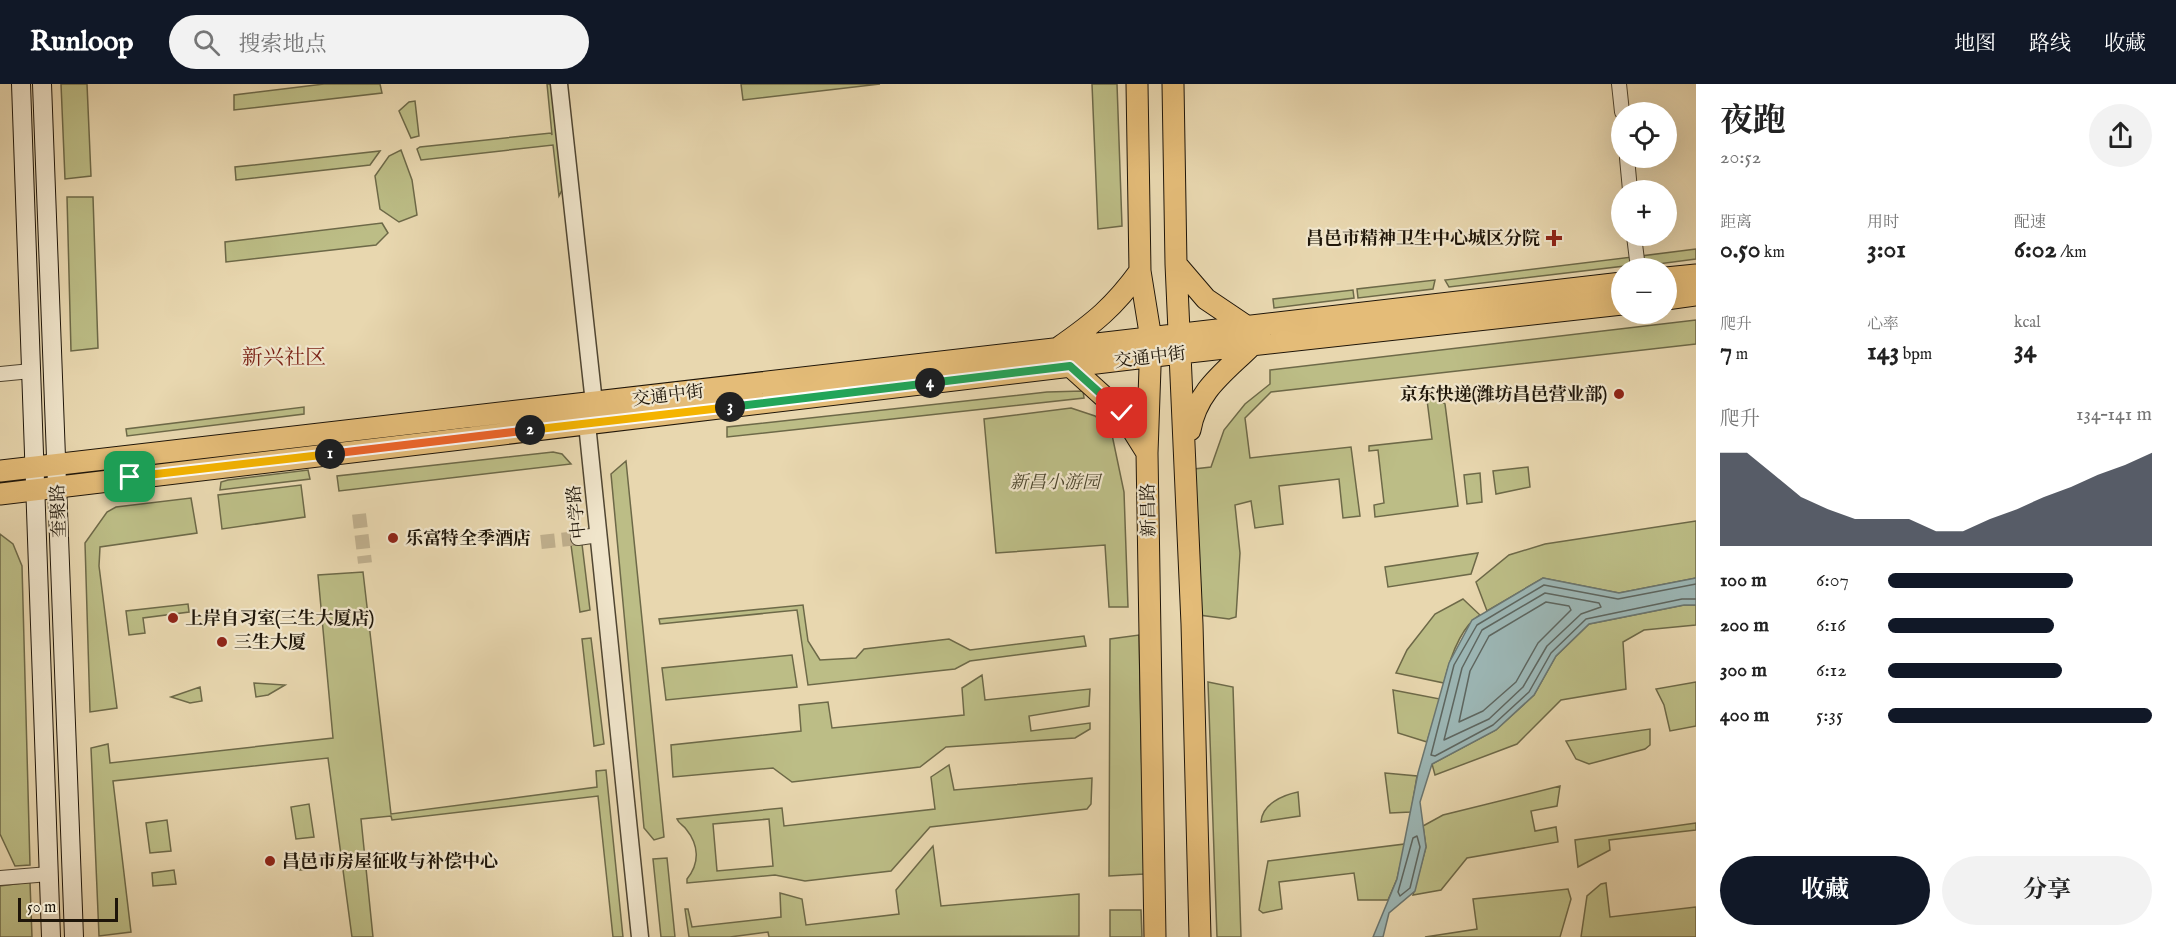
<!DOCTYPE html>
<html lang="zh">
<head>
<meta charset="utf-8">
<style>
  :root { --surface:#fff; --page:#f2f2f2; --text:#222; --muted:#767676; --accent:#111827 }
  body { margin:0; font-family:"IM FELL English","Noto Serif SC",serif; background:var(--page); color:var(--text); height:100vh; display:flex; flex-direction:column; font-size:22px; white-space:nowrap }
  * { box-sizing:border-box; margin:0 }
  p { font-size:20px; color:var(--muted) }
  .icon { flex:none; width:33px; height:33px; fill:none; stroke:currentColor; stroke-width:2; stroke-linecap:round; stroke-linejoin:round }
  .map { position:relative; flex:1; overflow:hidden }
  .side { display:flex; flex-direction:column; background:var(--surface); width:480px }
  .side>* { flex:none }
  .fabs { position:absolute; left:1611px; top:18px; display:grid; gap:12px }
  .fabs a { display:grid; place-items:center; width:66px; height:66px; border-radius:50%; background:var(--surface); box-shadow:0 6px 24px #0002; font-size:30px }
  .scale { position:absolute; left:18px; bottom:15px; width:100px; box-sizing:border-box; padding-left:6px; border:3px solid #1e1509; border-top:0; font-size:16px; line-height:21px; white-space:nowrap; color:#1e1509; -webkit-text-stroke:4px #f0e5cb; paint-order:stroke }
  .pin { position:absolute; display:grid; place-items:center; width:51px; height:51px; color:#fff; margin:-26px; border-radius:12px; box-shadow:0 3px 9px #0006 }
  .km { position:absolute; width:30px; height:30px; margin:-15px; border-radius:50%; background:#222; color:#fff; font-size:16px; line-height:30px; text-align:center }
  .round { display:grid; place-items:center; flex:none; width:63px; height:63px; border-radius:32px; background:var(--page) }
  .summary { display:flex; align-items:center; justify-content:space-between; height:102px; padding:0 24px }
  h1 { font-size:33px; font-weight:700; line-height:45px }
  .figures { display:grid; grid-template-columns:repeat(3,1fr); gap:9px; height:102px; padding:6px 24px }
  .figures div { display:grid; align-content:center }
  .figures b { font-size:26px; font-weight:700 }
  .figures small { font-size:16px; font-weight:400 }
  .figures p { font-size:16px }
  .chart { height:168px; padding:12px 24px }
  .chart p { display:flex; justify-content:space-between }
  .chart svg { width:100%; height:108px; margin-top:6px; fill:var(--accent); opacity:.7 }
  .action { display:flex; gap:12px; margin-top:auto; padding:12px 24px }
  .action a { flex:1; height:69px; border-radius:36px; background:var(--accent); color:#fff; font-size:24px; font-weight:700; line-height:69px; text-align:center }
  .action a+a { background:var(--page); color:var(--text) }
  ul { padding:0 24px; list-style:none; font-size:20px }
  li { display:grid; grid-template-columns:96px 72px 1fr; align-items:center; height:45px }
  li i { height:15px; border-radius:8px; background:var(--accent) }
  header { display:flex; align-items:center; gap:36px; box-sizing:border-box; height:84px; padding:0 30px; background:var(--accent); color:#fff }
  header strong { font-size:28px }
  nav { display:flex; gap:33px; margin-inline-start:auto; font-size:21px }
  .search { width:420px; height:54px; background:var(--page); display:flex; align-items:center; gap:15px; box-sizing:border-box; padding:0 21px; border-radius:33px; color:var(--muted); font-size:22px }
  main { display:flex; flex:1; min-height:0 }
  .map>svg:first-child { display:block }
  .green { fill:#bcbd86; stroke:#6d6948; stroke-width:1.5; fill-rule:evenodd }
  .water { fill:#9cb7b6; stroke:#6a7671; stroke-width:1.5 }
  .lines { fill:none; stroke-linecap:round; stroke-linejoin:round }
  .shore { stroke:#5d6660; stroke-width:1.5 }
  .minor-tunnel { stroke:#c0b08e; stroke-width:14; stroke-dasharray:14 7; stroke-linecap:butt }
  .minor-casing { stroke:#504632; stroke-width:16 }
  .tertiary-casing { stroke:#504632; stroke-width:19 }
  .secondary-casing { stroke:#1e1509; stroke-width:20 }
  .primary-casing { stroke:#1e1509; stroke-width:23 }
  .minor { stroke:#f0e5cb; stroke-width:14 }
  .tertiary { stroke:#f0e5cb; stroke-width:16 }
  .secondary { stroke:#f0e5cb; stroke-width:18 }
  .primary { stroke:#e4bc78; stroke-width:21 }
  .split-1-casing { stroke:#fff; stroke-width:12 }
  .split-2-casing { stroke:#fff; stroke-width:12 }
  .split-3-casing { stroke:#fff; stroke-width:12 }
  .split-4-casing { stroke:#fff; stroke-width:12 }
  .split-5-casing { stroke:#fff; stroke-width:12 }
  .split-1 { stroke:#f5b400; stroke-width:8 }
  .split-2 { stroke:#f0652b; stroke-width:8 }
  .split-3 { stroke:#f5b400; stroke-width:8 }
  .split-4 { stroke:#22a559; stroke-width:8 }
  .split-5 { stroke:#22a559; stroke-width:8 }
  .poi-dot { fill:#8f2418; stroke:#f0e5cb; stroke-width:2 }
  .labels { text-anchor:middle; stroke-width:4.5; stroke-linejoin:round; paint-order:stroke }
  .poi-label { font-size:18px; font-weight:bold; fill:#1e1509; stroke:#f0e5cb; text-anchor:start }
  .street-label { font-size:18px; fill:#1e1509; stroke:#f0e5cb }
  .park-label { font-size:18px; font-style:italic; fill:#4d472e; stroke:#f0e5cb }
  .quarter-label { font-size:21px; fill:#7a1f14; stroke:#f0e5cb }
</style>
</head>
<body>
<header>
<strong>Runloop</strong>
<div class="search"><svg class="icon" aria-label="search" viewBox="0 0 24 24"><circle cx="10" cy="10" r="6"/><path d="M15 15l6 6"/></svg>搜索地点</div>
<nav><a>地图</a><a>路线</a><a>收藏</a></nav>
</header>
<main>
<div class="map">
<svg width="1696" height="853" viewBox="0 0 1696 853">
  <rect width="100%" height="100%" fill="#e8d7af"/>
  <filter id="stains"><feTurbulence type="fractalNoise" baseFrequency=".00333" numOctaves="4"/><feColorMatrix values="0 0 0 0 .2 0 0 0 0 .09 0 0 0 0 .02 0 0 0 .5 -.17"/></filter>
  <radialGradient id="worn" r=".72"><stop offset=".6" stop-color="#630" stop-opacity="0"/><stop offset="1" stop-color="#630" stop-opacity=".3"/></radialGradient>
  <path class="green" d="M61 0H87L91 92 65 95Z
    M324 0H380L382 9 234 26V11Z
    M547 0H553L563 104 559 112 553 61 421 76 417 65 420 63 551 49 552 51Z
    M741 0H880L743 16Z
    M1092 0H1117L1122 142 1098 145Z
    M415 17 419 52 411 54 399 27 409 18Z
    M401 66 412 96 417 131 399 138 380 125 375 92 389 72Z
    M380 67 370 81 236 96 235 83Z
    M67 113H93L98 264 71 267Z
    M382 139 388 149 376 161 226 178 225 158Z
    M1696 165V175L1643 182 1641 172Z
    M1632 173 1633 181 1449 203 1445 196Z
    M1435 196 1433 205 1358 214 1357 205Z
    M1353 206 1354 214 1274 224 1273 215Z
    M1696 236V260L1271 308 1245 334 1250 374 1351 363 1360 432 1343 434 1339 395 1279 402 1283 440 1255 444 1251 417 1235 421 1240 469 1236 533 1229 535 1199 531 1194 385 1211 383 1224 346 1245 320 1270 300V286Z
    M1083 307 1084 314 727 353V343L1047 308Z
    M1438 315 1445 320 1458 422 1375 433 1374 421 1384 419 1378 366 1369 367V362L1432 355 1427 316Z
    M304 323V330L127 352 126 345Z
    M1071 324 1095 332 1111 346 1124 408 1128 523H1109L1105 461 996 469 984 335Z
    M553 368 562 370 571 380 339 407 337 392Z
    M626 377 664 753 654 756 644 744 611 390Z
    M1528 383 1530 403 1496 410 1493 387Z
    M308 386 310 395 220 406 221 398 228 396Z
    M1480 389 1482 418 1467 420 1464 391Z
    M301 401 305 433 222 445 218 411Z
    M570 404H575L580 447 576 446Z
    M191 414 197 449 100 463 99 482 117 624 90 628 85 459 107 428 116 423Z
    M1696 437V494L1619 509 1543 494 1487 527 1476 498 1509 471 1545 460Z
    M0 450 13 460 22 482 30 781 15 782 0 750Z
    M582 460 590 526 580 528 571 461Z
    M1478 469 1471 490 1388 503 1385 483Z
    M363 488 391 730 597 703 596 687 606 686 623 853H613L598 712 392 736 391 732 361 735 373 853H352L328 674 113 697 131 848 99 852 91 664 108 660 110 679 333 654 318 491Z
    M1463 515 1480 531C1460 543 1449 578 1444 599L1396 589 1407 566 1435 530Z
    M188 520 189 528 143 534 145 549 129 551 126 527Z
    M803 521 808 557 820 576 856 574 864 565 949 555 970 566 1084 552 1086 562 970 577 955 585 808 601 797 526 660 540 659 535Z
    M1684 521H1696V541L1644 546 1623 558 1626 605 1561 616 1517 660 1435 691 1432 680 1496 646 1534 611 1556 572 1589 540Z
    M1139 551 1144 790 1109 792 1110 555Z
    M591 554 604 660 594 662 582 555Z
    M792 571 797 603 666 616 662 584Z
    M982 591 985 616 1090 605 1089 622 1029 632 1031 647 1090 639V645L1075 654 946 663 920 683 792 698 773 684 673 693 671 661 801 647 799 621 828 618 832 644 964 631 962 604Z
    M1208 598 1233 603 1241 853H1217Z
    M1696 598V642L1670 647 1664 621 1656 605Z
    M254 599 285 601 268 611 256 613Z
    M200 603 202 617 190 619 171 613Z
    M1393 606 1440 615 1427 658 1398 649Z
    M1650 645V661L1645 665 1589 680 1576 675 1566 657Z
    M949 681 954 706 1092 694 1091 720 1087 725 930 743 891 787 805 797 775 791 687 799V795C700 779 699 761 686 745 683 741 679 740 677 735L782 724 784 742 935 725 931 693ZM769 735 773 782 717 787 713 740Z
    M1385 689 1417 692 1411 728 1390 729Z
    M1560 702 1557 722 1531 727 1535 747 1556 743 1558 758 1467 774 1441 806 1413 811 1426 763 1423 742 1443 731Z
    M1298 708 1300 732 1261 738C1262 720 1283 711 1298 708Z
    M309 720 314 753 296 755 291 723Z
    M167 736 171 767 150 769 146 739Z
    M1696 739V746L1609 756 1610 766 1578 783 1575 756Z
    M1405 760 1397 795 1388 816H1358L1354 789 1279 798 1282 825 1263 829 1259 826 1268 777Z
    M933 762 941 822 1079 810V852L769 853 768 848 730 853H689L685 825H688L692 843 781 833 780 809 802 815 806 841 899 830 896 806Z
    M316 773 317 785 300 786 299 775Z
    M667 774 675 853H661L653 775Z
    M174 786 176 800 153 802 152 789Z
    M30 798 32 853H0V802Z
    M1606 799 1610 833 1696 823V853H1581L1587 812 1601 800Z
    M1568 805 1571 815 1560 853H1425L1477 845 1473 815Z
    M1110 826H1141L1142 853H1110Z"/>
  <path class="water" d="M1543 494 1619 509 1696 494V521H1684L1589 540 1556 572 1534 611 1496 646 1432 680 1420 718 1426 763 1415 807 1389 829 1383 853H1373L1397 795 1418 689 1449 579 1472 536Z"/>
  <g class="lines">
    <path class="shore" d="M1696 500 1618 515 1544 501 1477 541 1454 581 1431 671 1435 672 1493 641 1529 608 1551 569 1586 535 1682 515H1696
      M1545 509 1599 519 1601 523 1581 530 1547 562 1523 603 1489 635 1444 656 1462 584 1482 546Z
      M1546 518 1569 522 1571 526 1538 559 1516 598 1483 627 1459 638 1470 587 1489 552Z
      M1417 752 1420 763 1410 804 1400 812 1398 808 1413 754Z"/>
    <path class="minor-tunnel" d="M359 430 365 479
      M541 458 578 454"/>
    <defs>
      <path id="minor" d="M1619 0 1622 28
        M1627 74 1630 106
        M1634 152 1638 184
        M0 290 31 287
        M578 454 598 451
        M0 794 49 790"/>
      <path id="tertiary" d="M559 0 594 319 587 340 640 853"/>
      <path id="secondary" d="M21 0 51 853
        M42 0 74 853"/>
      <path id="primary" d="M1137 0 1140 187 1151 255 1147 369 1155 853
        M1173 0 1176 180 1192 540 1200 853
        M1176 180 1206 215 1249 244
        M1666 194 1696 191
        M1666 215 1696 211
        M1058 264C1094 239 1114 223 1140 187
        M1070 282 1122 329 1147 369
        M1190 346C1197 306 1225 288 1252 261
        M0 387 1622 199
        M0 410 1180 269 1622 220"/>
    </defs>
    <use href="#minor" class="minor-casing"/>
    <use href="#tertiary" class="tertiary-casing"/>
    <use href="#secondary" class="secondary-casing"/>
    <use href="#primary" class="primary-casing"/>
    <use href="#minor" class="minor"/>
    <use href="#tertiary" class="tertiary"/>
    <use href="#secondary" class="secondary"/>
    <use href="#primary" class="primary"/>
  </g>
  <g class="lines">
    <defs>
      <path id="split-1" d="M130 393 330 370"/>
      <path id="split-2" d="M330 370 530 346"/>
      <path id="split-3" d="M530 346 730 323"/>
      <path id="split-4" d="M730 323 930 299"/>
      <path id="split-5" d="M930 299 1070 282 1122 329"/>
    </defs>
    <use href="#split-1" class="split-1-casing"/>
    <use href="#split-2" class="split-2-casing"/>
    <use href="#split-3" class="split-3-casing"/>
    <use href="#split-4" class="split-4-casing"/>
    <use href="#split-5" class="split-5-casing"/>
    <use href="#split-1" class="split-1"/>
    <use href="#split-2" class="split-2"/>
    <use href="#split-3" class="split-3"/>
    <use href="#split-4" class="split-4"/>
    <use href="#split-5" class="split-5"/>
  </g>
  <g class="poi-dot">
    <path d="M1551 145h6v6h6v6h-6v6h-6v-6h-6v-6h6z"/>
    <circle cx="1619" cy="310" r="6"/>
    <circle cx="393" cy="454" r="6"/>
    <circle cx="173" cy="534" r="6"/>
    <circle cx="222" cy="558" r="6"/>
    <circle cx="270" cy="777" r="6"/>
  </g>
  <g class="labels">
    <g class="poi-label">
      <text x="1540" y="160" text-anchor="end">昌邑市精神卫生中心城区分院</text>
      <text x="1607" y="316" text-anchor="end">京东快递(潍坊昌邑营业部)</text>
      <text x="405" y="460">乐富特全季酒店</text>
      <text x="185" y="540">上岸自习室(三生大厦店)</text>
      <text x="234" y="564">三生大厦</text>
      <text x="282" y="783">昌邑市房屋征收与补偿中心</text>
    </g>
    <g class="street-label">
      <text transform="translate(1150 273) rotate(-7)" y="6">交通中街</text>
      <text transform="translate(668 311) rotate(-7)" y="6">交通中街</text>
      <text transform="translate(1148 426) rotate(-91)" y="6">新昌路</text>
      <text transform="translate(58 427) rotate(-92)" y="6">奎聚路</text>
      <text transform="translate(576 428) rotate(-96)" y="6">中学路</text>
    </g>
    <g class="park-label">
      <text x="1055" y="404">新昌小游园</text>
    </g>
    <g class="quarter-label">
      <text x="284" y="280">新兴社区</text>
    </g>
  </g>
  <rect width="100%" height="100%" filter="url(#stains)"/>
  <rect width="100%" height="100%" fill="url(#worn)"/>
</svg>
<div class="fabs">
<a><svg class="icon" aria-label="locate" viewBox="0 0 24 24"><circle cx="12" cy="12" r="6"/><path d="M12 2v4M12 18v4M2 12h4M18 12h4"/></svg></a>
<a>+</a>
<a>−</a>
</div>
<div class="scale">50 m</div>
<div class="pin" style="left:130px;top:393px;background:#1e9e55"><svg class="icon" aria-label="arrive" viewBox="0 0 24 24"><path d="M6 21V4h12l-3 4 3 4H6"/></svg></div>
<div class="pin" style="left:1122px;top:329px;background:#d93025"><svg class="icon" aria-label="check" viewBox="0 0 24 24"><path d="M5 12l5 5 9-10"/></svg></div>
<b class="km" style="left:330px;top:370px">1</b>
<b class="km" style="left:530px;top:346px">2</b>
<b class="km" style="left:730px;top:323px">3</b>
<b class="km" style="left:930px;top:299px">4</b>
</div>
<section class="side">
<div class="summary"><div><h1>夜跑</h1><p>20:52</p></div><a class="round"><svg class="icon" aria-label="share" viewBox="0 0 24 24"><path d="M12 15V3M7 8l5-5 5 5M5 13v7h14v-7"/></svg></a></div>
<div class="figures">
<div><p>距离</p><b>0.50<small> km</small></b></div>
<div><p>用时</p><b>3:01</b></div>
<div><p>配速</p><b>6:02<small> /km</small></b></div>
</div>
<div class="figures">
<div><p>爬升</p><b>7<small> m</small></b></div>
<div><p>心率</p><b>143<small> bpm</small></b></div>
<div><p>kcal</p><b>34</b></div>
</div>
<div class="chart"><p><span>爬升</span>134–141 m</p>
<svg viewBox="0 0 160 44" preserveAspectRatio="none"><path d="M0 44V6L10 6L20 15L30 24L40 29L50 33L60 33L70 33L80 38L90 38L100 33L110 29L120 24L130 20L140 15L150 11L160 6V44z"/></svg>
</div>
<ul>
<li><b>100 m</b>6:07<i style="width:70%"></i></li>
<li><b>200 m</b>6:16<i style="width:63%"></i></li>
<li><b>300 m</b>6:12<i style="width:66%"></i></li>
<li><b>400 m</b>5:35<i style="width:100%"></i></li>
</ul>
<div class="action"><a>收藏</a><a>分享</a></div>
</section>
</main>
</body>
</html>
